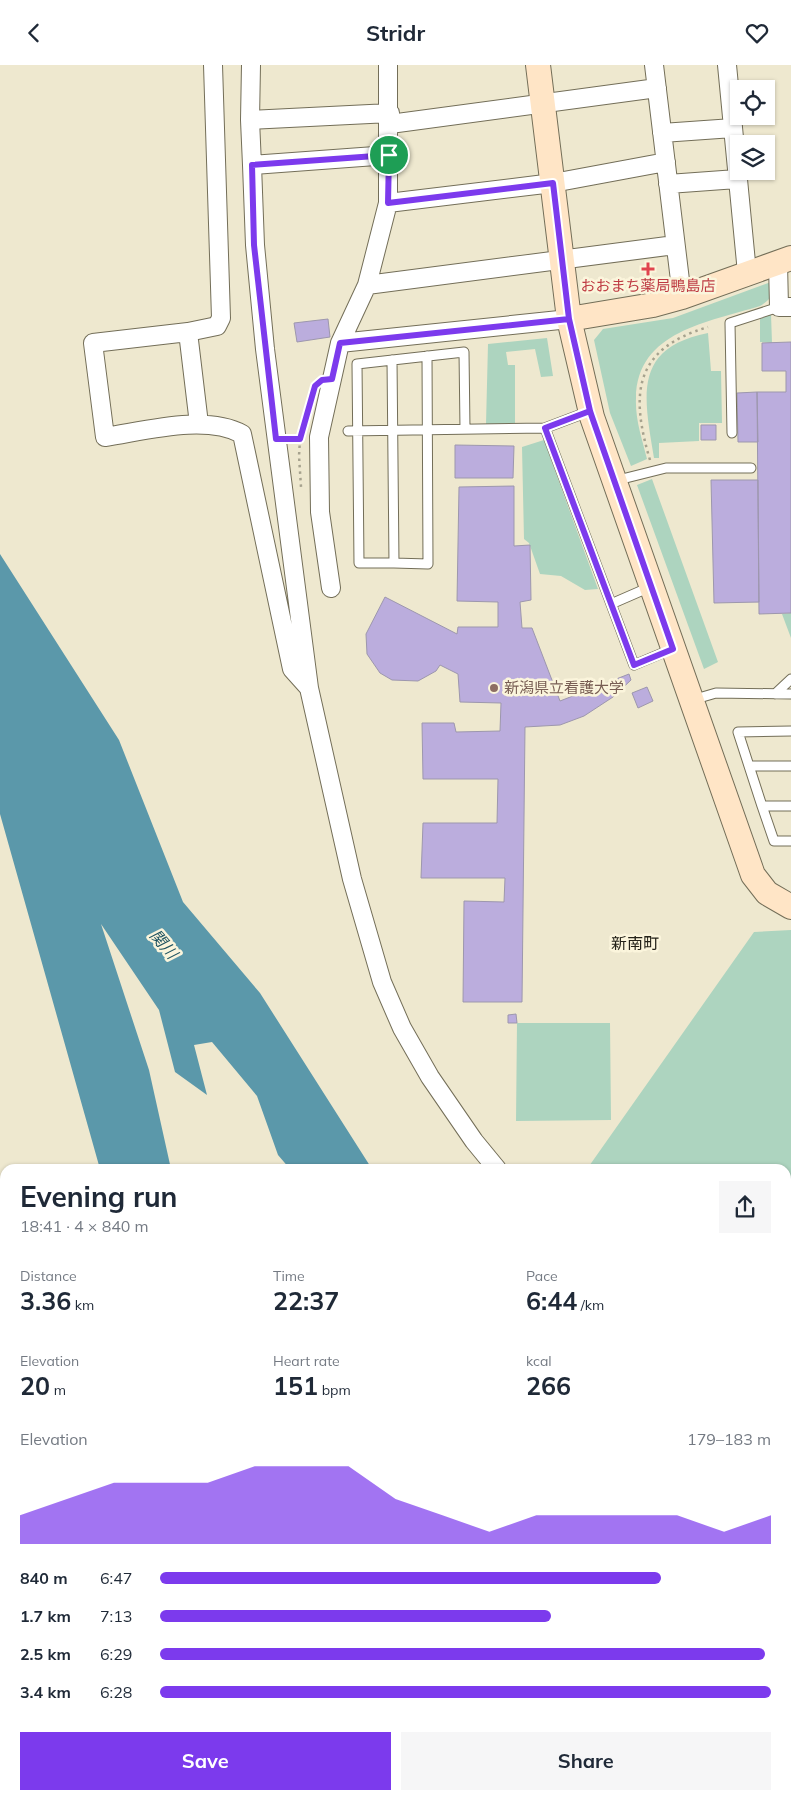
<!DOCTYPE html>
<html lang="en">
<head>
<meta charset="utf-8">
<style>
  :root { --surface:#fff; --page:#f6f6f7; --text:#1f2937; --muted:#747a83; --accent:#7c3aed }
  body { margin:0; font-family:Mulish,"Noto Sans JP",sans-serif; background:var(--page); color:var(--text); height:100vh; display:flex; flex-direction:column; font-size:19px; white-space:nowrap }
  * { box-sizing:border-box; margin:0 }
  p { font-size:16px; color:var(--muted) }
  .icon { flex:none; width:28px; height:28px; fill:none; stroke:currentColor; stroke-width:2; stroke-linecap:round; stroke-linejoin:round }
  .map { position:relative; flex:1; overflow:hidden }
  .sheet { position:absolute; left:0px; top:1099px; width:791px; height:636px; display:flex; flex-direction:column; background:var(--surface); border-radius:15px 15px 0 0; box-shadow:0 1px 4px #0004 }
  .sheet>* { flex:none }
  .controls { position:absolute; left:730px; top:15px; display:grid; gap:10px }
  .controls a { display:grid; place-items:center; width:45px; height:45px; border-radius:0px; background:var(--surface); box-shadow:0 1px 4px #0004; font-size:25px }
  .pin { position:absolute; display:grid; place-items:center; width:42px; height:42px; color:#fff; margin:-21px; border:2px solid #fff; border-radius:50%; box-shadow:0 1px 5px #0007 }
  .round { display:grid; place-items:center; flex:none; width:52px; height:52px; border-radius:0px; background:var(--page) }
  .head { display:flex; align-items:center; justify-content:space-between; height:85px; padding:0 20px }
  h1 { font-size:28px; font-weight:700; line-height:38px }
  .figures { display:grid; grid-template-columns:repeat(3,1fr); gap:8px; height:85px; padding:5px 20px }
  .figures div { display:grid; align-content:center }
  .figures b { font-size:25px; font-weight:700 }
  .figures small { font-size:14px; font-weight:400 }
  .figures p { font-size:14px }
  .chart { height:140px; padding:10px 20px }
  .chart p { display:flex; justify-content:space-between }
  .chart svg { width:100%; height:90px; margin-top:5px; fill:var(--accent); opacity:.7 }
  .primary-button { display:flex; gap:10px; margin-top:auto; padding:10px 20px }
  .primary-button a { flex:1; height:58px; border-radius:0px; background:var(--accent); color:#fff; font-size:20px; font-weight:700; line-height:58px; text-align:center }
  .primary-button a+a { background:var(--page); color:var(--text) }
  ul { padding:0 20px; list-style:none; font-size:16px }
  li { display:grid; grid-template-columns:80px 60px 1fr; align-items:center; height:38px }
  li i { height:12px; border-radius:6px; background:var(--accent) }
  header { display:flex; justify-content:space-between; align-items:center; height:65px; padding:0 20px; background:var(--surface); font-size:22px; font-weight:700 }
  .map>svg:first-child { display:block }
  .green { fill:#add4bf }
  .water { fill:#5b98aa }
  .building { fill:#bbaddd; stroke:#9d97ad }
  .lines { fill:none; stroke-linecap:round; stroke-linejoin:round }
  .lane-casing { stroke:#736e58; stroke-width:11 }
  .street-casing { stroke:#736e58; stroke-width:20 }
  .secondary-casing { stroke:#736e58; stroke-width:26 }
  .path { stroke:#a6a28e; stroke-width:2.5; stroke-dasharray:2.5 4; stroke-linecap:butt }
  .lane { stroke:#fff; stroke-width:9 }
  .street { stroke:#fff; stroke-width:18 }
  .secondary { stroke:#ffe5c6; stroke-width:24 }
  .route-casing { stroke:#fff; stroke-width:10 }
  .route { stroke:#7c3aed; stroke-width:6 }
  .health-dot { fill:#e0444e; stroke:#fbf5dc; stroke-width:2 }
  .education-dot { fill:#8d6e63; stroke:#fbf5dc; stroke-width:2 }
  .labels { text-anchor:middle; stroke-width:5; stroke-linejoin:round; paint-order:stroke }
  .health-label { font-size:15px; fill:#be3a42; stroke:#fbf5dc }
  .education-label { font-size:15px; fill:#785e54; stroke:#fbf5dc; text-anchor:start }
  .neighbourhood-label { font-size:16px; fill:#232118; stroke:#fbf5dc }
  .water-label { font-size:16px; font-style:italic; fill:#1e5360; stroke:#fbf5dc }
</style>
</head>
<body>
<header><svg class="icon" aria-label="back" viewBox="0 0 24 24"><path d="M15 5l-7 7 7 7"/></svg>Stridr<svg class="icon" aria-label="heart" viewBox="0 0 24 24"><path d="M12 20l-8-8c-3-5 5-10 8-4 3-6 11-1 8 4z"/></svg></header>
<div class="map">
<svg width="791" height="1734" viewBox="0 0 791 1734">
  <rect width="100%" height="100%" fill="#eee8cf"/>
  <path class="green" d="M771 217C772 230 772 234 760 241 709 257 637 266 636 333 635 354 642 374 647 394L631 401 610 348 594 275 603 264 673 253Z
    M771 249 772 278 760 277V254Z
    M708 268 711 306H721L722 358H699V376L659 378V393H654C644 332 632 283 708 268Z
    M547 273 553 311 541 312 535 284 506 287 508 300H515V359H486L488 279Z
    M544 375 598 524 585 525 561 511 540 509 529 478 524 474 522 382Z
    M652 414 718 597 704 604 637 420Z
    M791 548V573L782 549Z
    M791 865V1323L786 1320V1104H587L754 867Z
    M517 958H610L611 1055 516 1056Z"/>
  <path class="water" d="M0 489 119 675 183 837 260 928 372 1104H290L278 1090 257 1031 212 977 194 980 207 1030 175 1007 159 945 101 859 149 1005 171 1104H100L0 749Z
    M786 1455 791 1459V1507L786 1503Z
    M160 1730H225L226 1734H160Z
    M306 1730H365V1734H306Z"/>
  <path class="building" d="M328 254 330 272 297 277 294 258Z
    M791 277V548L759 549 757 327H786V306H762V278Z
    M757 327 758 377H738L737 328Z
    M701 360H716V375H701Z
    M455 380 514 381 513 413H455Z
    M711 415H758L759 537 714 538Z
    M514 421V481L530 480 531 535 520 537 522 563H532L560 636 629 609 631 615 613 632 584 651 560 660 525 662 522 937H463L464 836 504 837 505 813H421L423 758H497L498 714H423L422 658H454L456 667 500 666 501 638 460 637 458 609 440 600 436 606 418 616 392 615 380 608 367 589 366 569 385 532 457 569 458 562H498V537L457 536 459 422Z
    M647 622 653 636 638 643 632 628Z
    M516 949 517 958H508V950Z"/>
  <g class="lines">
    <defs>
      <path id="lane" d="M392 295 394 498 428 499 427 291
        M590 346 545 363 634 600 672 584
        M348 366 545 363
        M732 368 730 258 779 242
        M614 416 666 403H751
        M394 498H359L357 299 464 287 465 364
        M611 539 650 522
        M775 629 791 614
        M692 635 716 628 791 629
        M749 701 738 667 791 666
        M762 741 749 701H791
        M791 741H762L774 776H791"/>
      <path id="street" d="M251 0 250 55 390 48
        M654 0 682 232
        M727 0 747 208
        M250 55 252 100 389 90
        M390 59 657 23
        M662 68 733 63
        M252 100 255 180 265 284 309 623 352 814 382 917 402 963 430 1012 474 1076 497 1104
        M668 119 737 114
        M388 138 553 118 666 97
        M778 198 779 242H791
        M367 220 675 180
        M188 267 217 261 221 253 213 0
        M340 278 569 254
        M199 359 188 267 93 278 105 372C145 366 205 349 242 369L292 604 309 623
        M331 523 320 447 319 372 340 278 367 220 388 138V0
        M786 1329 791 1332
        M0 1676 5 1734"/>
      <path id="secondary" d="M538 0 569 254 592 352 753 810 767 828 791 842
        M569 254 653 240 682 232 791 193"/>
    </defs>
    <use href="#lane" class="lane-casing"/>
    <use href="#street" class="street-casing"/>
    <use href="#secondary" class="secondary-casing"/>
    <path class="path" d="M300 374 299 391 301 422
      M650 395C630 328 634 284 708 262
      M786 1553 791 1556
      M455 1734 456 1730
      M490 1734 491 1730
      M619 1734V1730"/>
    <use href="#lane" class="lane"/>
    <use href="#street" class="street"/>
    <use href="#secondary" class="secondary"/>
  </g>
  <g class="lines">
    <defs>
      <path id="route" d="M389 90 252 100 254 180 276 374H300L315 321 322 315 332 314 340 278 569 254 590 346 592 352 673 584 634 600 545 363 590 346 569 254 553 118 388 138 389 90"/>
    </defs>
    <use href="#route" class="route-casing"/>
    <use href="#route" class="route"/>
  </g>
  <path class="health-dot" d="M645.5 196.5h5v5h5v5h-5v5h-5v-5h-5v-5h5z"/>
  <circle class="education-dot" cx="494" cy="623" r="5"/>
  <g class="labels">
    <g class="health-label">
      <text x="648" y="226">おおまち薬局鴨島店</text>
    </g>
    <g class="education-label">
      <text x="504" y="628">新潟県立看護大学</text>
    </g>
    <g class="neighbourhood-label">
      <text x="635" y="884">新南町</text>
    </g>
    <g class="water-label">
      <text transform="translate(164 879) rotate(49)" y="6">関川</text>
    </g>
  </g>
</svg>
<div class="controls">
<a><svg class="icon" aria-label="locate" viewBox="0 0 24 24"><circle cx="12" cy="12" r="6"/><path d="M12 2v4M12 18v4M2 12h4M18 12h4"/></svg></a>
<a><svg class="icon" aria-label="layers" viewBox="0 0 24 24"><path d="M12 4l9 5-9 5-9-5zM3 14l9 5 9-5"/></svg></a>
</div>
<div class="pin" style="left:389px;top:90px;background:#1e9e55"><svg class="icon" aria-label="arrive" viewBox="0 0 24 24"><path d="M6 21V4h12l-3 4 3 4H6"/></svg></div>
<section class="sheet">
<div class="head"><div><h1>Evening run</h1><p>18:41 · 4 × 840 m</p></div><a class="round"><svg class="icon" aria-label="share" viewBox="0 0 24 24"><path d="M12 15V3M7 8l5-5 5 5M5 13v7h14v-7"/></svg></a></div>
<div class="figures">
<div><p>Distance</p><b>3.36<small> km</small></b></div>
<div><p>Time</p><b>22:37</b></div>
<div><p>Pace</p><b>6:44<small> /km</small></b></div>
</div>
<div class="figures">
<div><p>Elevation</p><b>20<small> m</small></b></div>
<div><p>Heart rate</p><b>151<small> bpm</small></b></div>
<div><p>kcal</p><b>266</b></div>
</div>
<div class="chart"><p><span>Elevation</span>179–183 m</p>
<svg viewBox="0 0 160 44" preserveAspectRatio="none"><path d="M0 44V30L10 22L20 14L30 14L40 14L50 6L60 6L70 6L80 22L90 30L100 38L110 30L120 30L130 30L140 30L150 38L160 30V44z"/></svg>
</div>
<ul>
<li><b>840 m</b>6:47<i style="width:82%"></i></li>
<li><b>1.7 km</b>7:13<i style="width:64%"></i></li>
<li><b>2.5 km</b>6:29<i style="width:99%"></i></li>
<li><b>3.4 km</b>6:28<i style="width:100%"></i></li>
</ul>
<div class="primary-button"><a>Save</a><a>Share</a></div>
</section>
</div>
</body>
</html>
